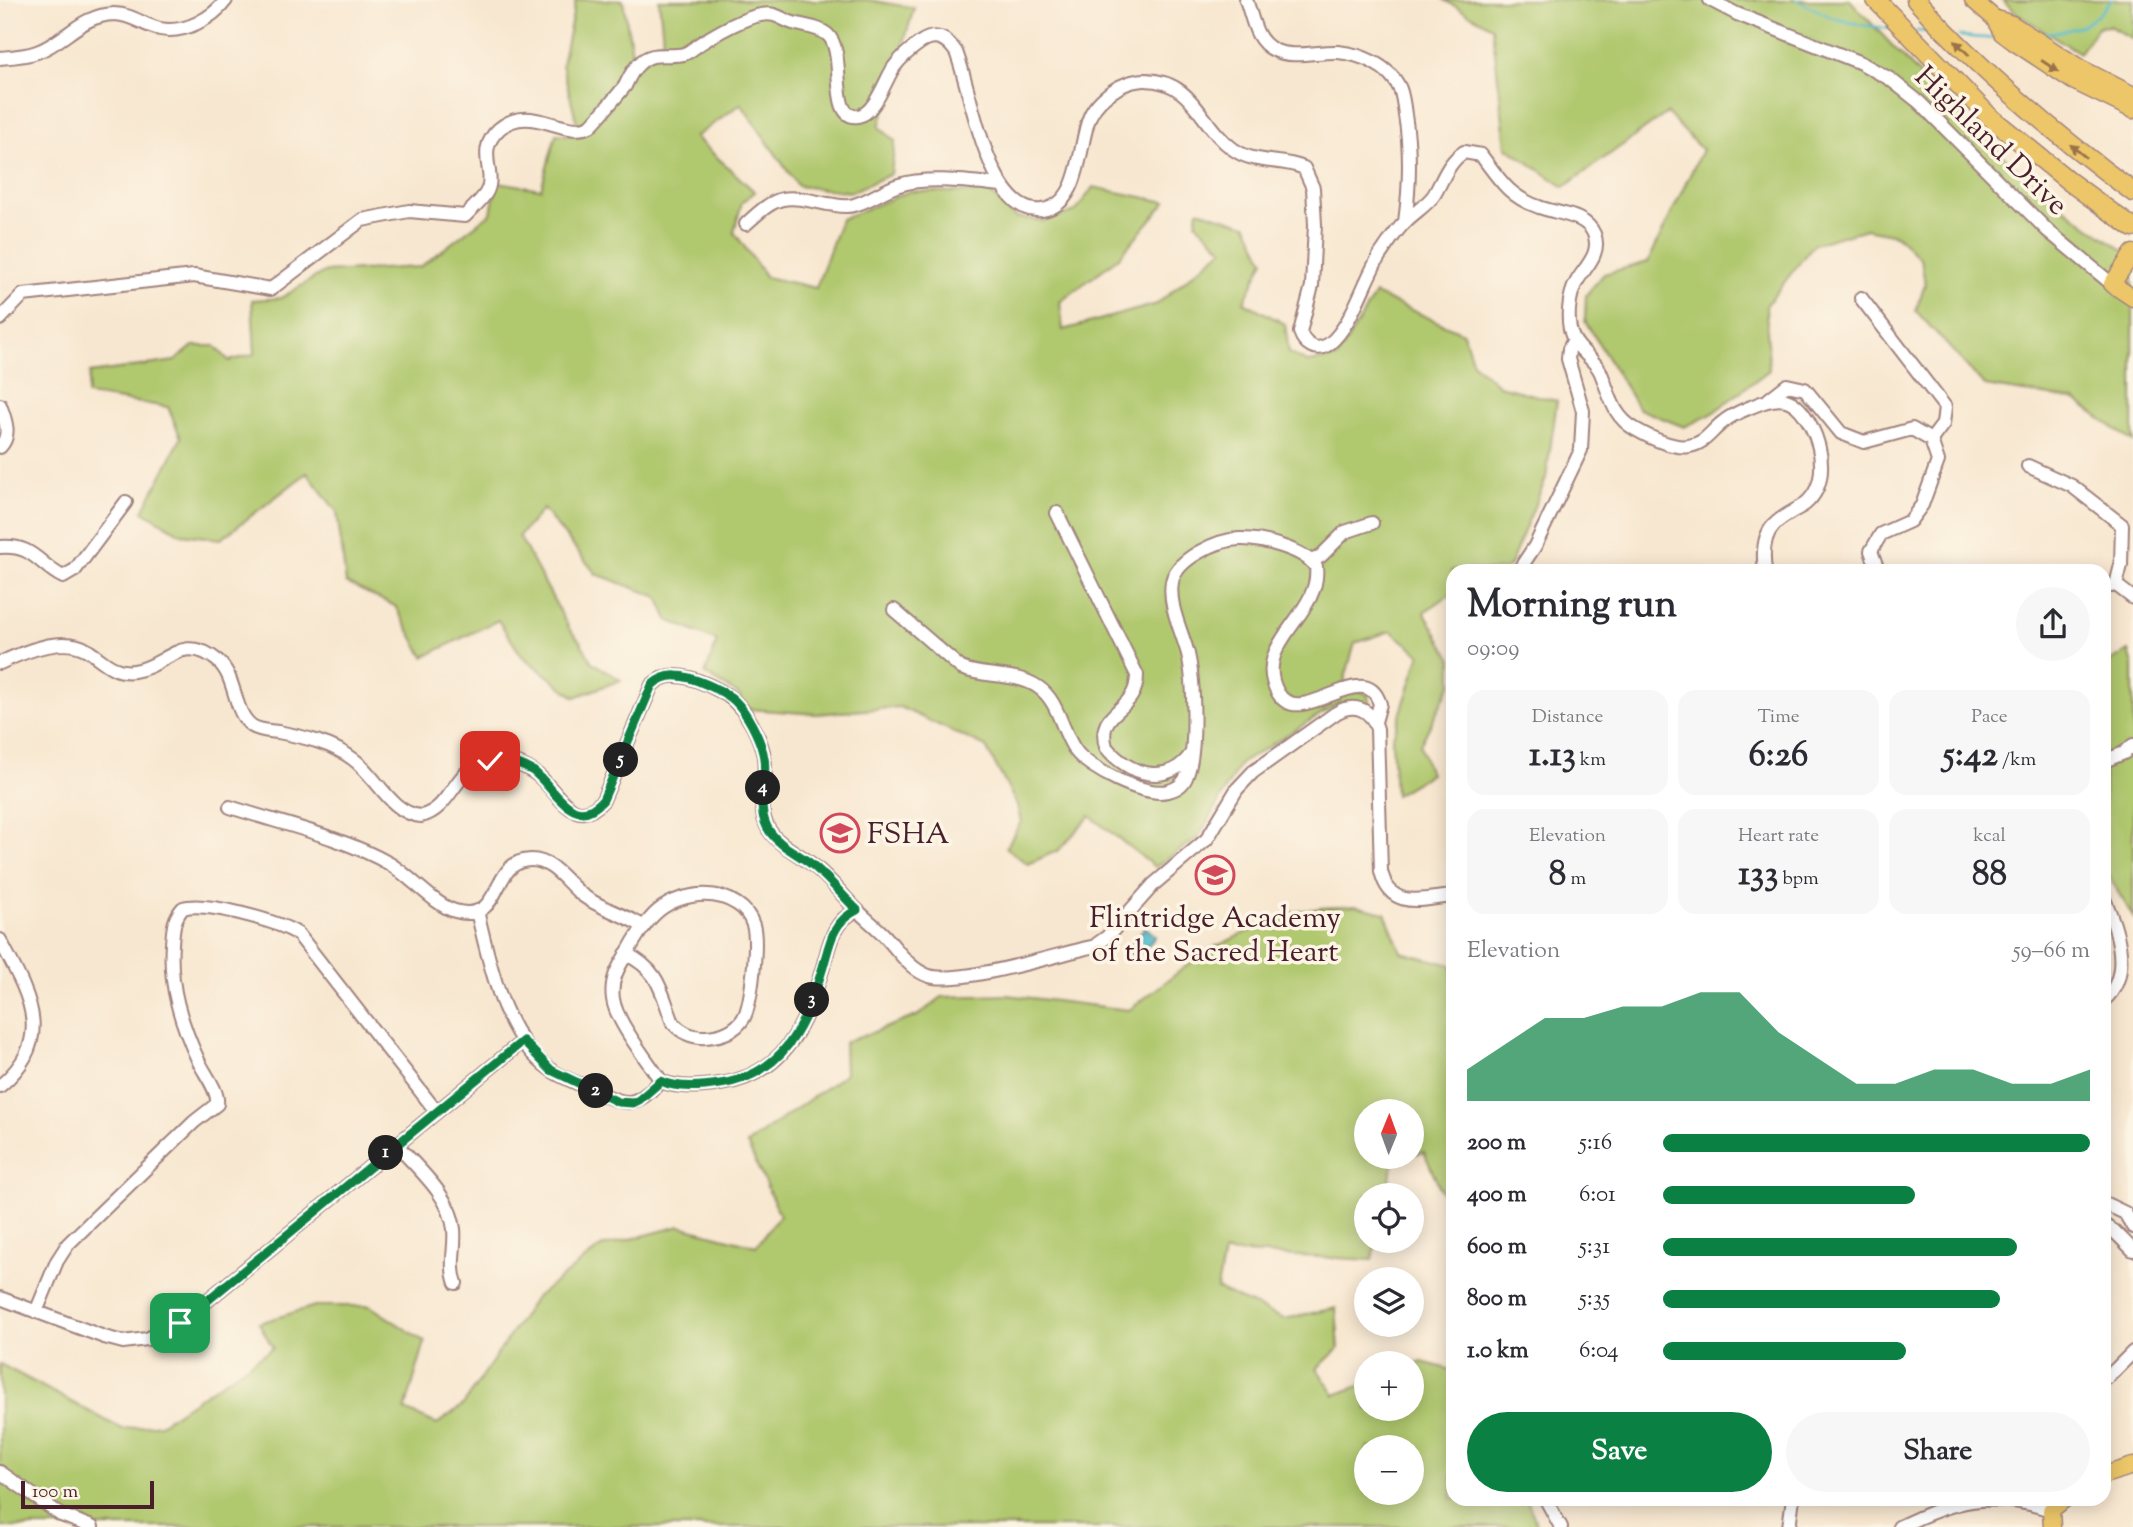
<!DOCTYPE html>
<html lang="en">
<head>
<meta charset="utf-8">
<style>
  :root { --surface:#fff; --page:#f7f7f7; --text:#2b2b33; --muted:#7c7c81; --accent:#0b8043 }
  body { margin:0; font-family:"Sorts Mill Goudy",serif; background:var(--page); color:var(--text); height:100vh; display:flex; flex-direction:column; font-size:26px; white-space:nowrap }
  * { box-sizing:border-box; margin:0 }
  p { font-size:23px; color:var(--muted) }
  .icon { flex:none; width:38px; height:38px; fill:none; stroke:currentColor; stroke-width:2; stroke-linecap:round; stroke-linejoin:round }
  .map { position:relative; flex:1; overflow:hidden }
  .side { position:absolute; left:1446px; top:564px; width:665px; height:942px; display:flex; flex-direction:column; background:var(--surface); border-radius:21px; box-shadow:0 4px 18px #0003 }
  .side>* { flex:none }
  .needle { width:46px; rotate:1deg }
  .fabs { position:absolute; left:1354px; top:1099px; display:grid; gap:14px }
  .fabs a { display:grid; place-items:center; width:70px; height:70px; border-radius:50%; background:var(--surface); box-shadow:0 4px 18px #0003; font-size:35px }
  .scale { position:absolute; left:21px; bottom:18px; width:133px; box-sizing:border-box; padding-left:7px; border:4px solid #4a1f2b; border-top:0; font-size:19px; line-height:24px; white-space:nowrap; color:#4a1f2b; -webkit-text-stroke:5px #fcf5e5; paint-order:stroke }
  .pin { position:absolute; display:grid; place-items:center; width:60px; height:60px; color:#fff; margin:-30px; border-radius:14px; box-shadow:0 4px 10px #0006 }
  .km { position:absolute; width:35px; height:35px; margin:-18px; border-radius:50%; background:#222; color:#fff; font-size:19px; line-height:35px; text-align:center }
  .round { display:grid; place-items:center; flex:none; width:74px; height:74px; border-radius:37px; background:var(--page) }
  .summary { display:flex; align-items:center; justify-content:space-between; height:119px; padding:0 21px }
  h1 { font-size:38px; font-weight:700; line-height:52px }
  .figures { display:grid; grid-template-columns:repeat(3,1fr); gap:10px; height:119px; padding:7px 21px }
  .figures div { display:grid; align-content:center; border-radius:18px; background:var(--page); text-align:center }
  .figures b { font-size:35px; font-weight:700 }
  .figures small { font-size:19px; font-weight:400 }
  .figures p { font-size:19px }
  .chart { height:196px; padding:14px 21px }
  .chart p { display:flex; justify-content:space-between }
  .chart svg { width:100%; height:126px; margin-top:7px; fill:var(--accent); opacity:.7 }
  .button { display:flex; gap:14px; margin-top:auto; padding:14px 21px }
  .button a { flex:1; height:80px; border-radius:42px; background:var(--accent); color:#fff; font-size:28px; font-weight:700; line-height:80px; text-align:center }
  .button a+a { background:var(--page); color:var(--text) }
  ul { padding:0 21px; list-style:none; font-size:23px }
  li { display:grid; grid-template-columns:112px 84px 1fr; align-items:center; height:52px }
  li i { height:18px; border-radius:9px; background:var(--accent) }
  .map>svg:first-child { display:block }
  .green { fill:#b0c86e; stroke:#7d744c; stroke-width:2; fill-rule:evenodd }
  .water { fill:#4eb9ca; stroke:#4c6c7a; stroke-width:2 }
  .lines { fill:none; stroke-linecap:round; stroke-linejoin:round }
  .stream { stroke:#4eb9ca; stroke-width:2.5 }
  .minor-casing { stroke:#a1837e; stroke-width:16 }
  .major-casing { stroke:#a1837e; stroke-width:19 }
  .highway-casing { stroke:#a1837e; stroke-width:21 }
  .minor { stroke:#fff; stroke-width:12 }
  .major { stroke:#ecc669; stroke-width:16 }
  .highway { stroke:#ecc669; stroke-width:18 }
  .oneway { fill:#9b724a }
  .route-casing { stroke:#fff; stroke-width:14 }
  .route { stroke:#0b8043; stroke-width:9 }
  .labels { text-anchor:middle; stroke-width:7; stroke-linejoin:round; paint-order:stroke }
  .street-label { font-size:30px; fill:#4a1f2b; stroke:#fcf5e5 }
  .poi-label { font-size:30px; fill:#4a1f2b; stroke:#fcf5e5; text-anchor:start }
</style>
</head>
<body>
<div class="map">
<svg width="2133" height="1527" viewBox="0 0 2133 1527">
  <rect width="100%" height="100%" fill="#fcf5e5"/>
  <filter id="ink" filterUnits="userSpaceOnUse"><feTurbulence type="fractalNoise" baseFrequency=".0143" numOctaves="2"/><feDisplacementMap in="SourceGraphic" scale="14" xChannelSelector="R" yChannelSelector="G"/><feConvolveMatrix kernelMatrix="1 2 1 2 8 2 1 2 1" color-interpolation-filters="sRGB"/></filter>
  <filter id="wash" filterUnits="userSpaceOnUse"><feTurbulence type="fractalNoise" baseFrequency=".00686" numOctaves="4" result="noise"/><feDisplacementMap in="SourceGraphic" scale="28" xChannelSelector="R" yChannelSelector="G"/><feGaussianBlur stdDeviation="1.57" result="paint"/><feColorMatrix in="noise" values="0 0 0 0 0 0 0 0 0 0 0 0 0 0 0 0 0 1.4 0 .05"/><feComposite in="paint" operator="in"/></filter>
  <g filter="url(#wash)">
    <rect width="100%" height="100%" fill="#f8e7d0"/>
    <path class="green" d="M576 0H623L632 53 663 40 659 0H868L914 8 879 127 895 141 891 174 851 192 798 186 741 104 695 137 755 192 742 202 734 232 766 277 816 288 841 219 910 191 991 193 1014 217 1044 221 1076 211 1093 187 1166 202 1118 258 1060 302 1063 330 1157 304 1223 249 1196 223 1198 210 1247 225 1264 260 1244 302 1285 324 1289 353 1307 362 1337 358 1375 294 1463 333 1473 363 1499 386 1557 401 1546 478 1510 565 1505 570H1452V596L1451 594 1424 612 1452 659V682L1420 745 1430 774 1395 795 1392 740 1420 654 1391 631 1355 643 1344 682 1368 695 1369 705 1339 703 1240 764 1198 838 1155 867 1090 816 1059 850 1028 864 1006 848 1021 822 1017 805 986 747 900 707 817 714 748 709 738 694 705 674 717 641 668 620 658 597 596 574 543 509 519 536 570 630 580 641 592 662 621 680 575 697 522 656 498 620 424 657 395 606 346 583 337 512 307 473 221 539 181 534 143 511 181 438 168 407 87 395 90 373 175 361 193 346H215L229 361 255 354 252 300 281 298 324 272 420 267 491 213 497 182 541 189 556 134 580 135 562 64Z
      M1444 0H1850C1936 94 2024 188 2133 256V442L2075 400 1985 386 1916 311 1925 284 1921 259 1896 235 1866 229 1814 244 1766 306 1769 370 1710 415 1684 427 1639 409 1585 321 1586 295 1604 274 1648 262 1702 150 1667 113 1564 187 1506 147 1492 27Z
      M2002 0H2133V39L2109 26 2098 27 2080 53 2019 15Z
      M2129 651 2133 666V917L2108 874 2104 873V665Z
      M1356 906 1385 913 1401 952 1452 965V1215L1424 1152 1412 1154V1111H1367V1157H1398L1394 1158 1386 1195H1367V1241H1376L1372 1260 1224 1252 1217 1289 1284 1319 1336 1308 1339 1348 1317 1369 1335 1395 1367 1383V1409H1412V1365L1422 1362 1452 1370V1498H1526L1538 1527H0V1364L122 1429 160 1424 273 1348 259 1323 315 1306H370L425 1342 405 1410 437 1424 463 1405 535 1298 601 1247 680 1226 756 1246 780 1215 747 1144 845 1074 844 1043 917 1016 942 997 1007 995 1129 1010 1206 951 1288 913 1321 908ZM1367 1447H1412V1493H1367Z"/>
    <path class="water" d="M1145 927 1156 936 1136 959 1126 950Z"/>
    <g class="lines">
      <path class="stream" d="M1797 0 1833 18 1862 25 1893 29
        M1917 31 1935 33
        M2039 34C2076 29 2087 30 2112 0
        M1959 36 1998 39"/>
    </g>
  </g>
  <g filter="url(#ink)">
    <g class="lines">
      <defs>
        <path id="minor" d="M1246 0C1253 18 1254 40 1274 50 1293 59 1317 51 1338 52 1361 54 1390 66 1400 89 1403 97 1404 107 1405 115 1411 151 1410 185 1405 222
          M1710 0 1737 14 1861 63 1890 79 1919 102 2048 231 2112 284
          M0 58C12 57 26 56 37 52 65 42 81 15 114 14 132 14 144 26 160 29 184 34 213 18 226 0
          M746 224C779 193 784 195 828 204 836 205 846 208 854 205 870 201 883 190 899 185 927 176 971 182 1001 185
          M1861 298 1945 407 1943 424 1931 440
          M0 319 23 295 194 276 271 289 362 220 409 211 465 216C472 209 481 201 486 193 498 173 474 152 499 129 530 102 564 139 590 126 593 124 622 90 625 86 629 78 632 70 639 64 652 50 667 58 684 54 689 53 696 46 701 43 717 33 755 10 774 15 781 17 786 21 793 23 804 26 819 27 828 35 847 53 828 120 858 116 875 114 885 80 894 67 902 56 911 49 921 42 936 32 947 39 956 52 971 88 988 217 1042 210 1082 205 1078 144 1090 116 1096 103 1107 94 1119 87 1127 83 1136 80 1145 80 1195 81 1199 125 1233 149 1255 165 1281 158 1304 168L1313 188 1315 225 1312 286 1300 332C1304 344 1316 353 1329 344 1352 326 1364 280 1380 255 1388 244 1396 230 1406 221 1415 212 1427 205 1434 195 1443 180 1448 162 1464 152L1481 155C1499 179 1509 197 1539 207 1557 214 1586 214 1594 234 1602 253 1585 267 1577 281 1568 296 1566 323 1573 338 1579 351 1594 359 1600 371 1610 393 1611 415 1635 429 1649 437 1672 449 1689 446 1706 443 1711 431 1723 422 1731 415 1741 411 1751 407 1780 394 1795 395 1811 426 1823 450 1828 485 1805 504 1795 511 1782 516 1774 525 1763 536 1763 556 1765 570
          M1769 399 1787 385 1805 389 1841 433 1864 442 1912 429 1931 440 1938 461 1922 505 1910 521 1881 534 1871 551 1878 570
          M0 405C5 419 12 435 0 447
          M2028 466 2072 486 2122 525 2121 565 2116 585
          M1057 513 1137 675C1137 714 1095 708 1106 747 1128 775 1168 787 1191 754
          M0 547C33 544 38 564 63 577L75 570 126 502
          M1312 561 1321 556 1345 532 1372 523
          M1519 570 1535 546 1581 450 1583 411 1568 359 1569 349 1574 339
          M2104 587 2116 585 2133 598
          M894 610 961 668C985 678 1016 672 1038 687 1059 701 1061 730 1075 750 1088 769 1145 797 1168 791 1177 789 1184 784 1187 775 1197 750 1194 680 1188 654 1182 631 1168 606 1172 582 1176 559 1217 540 1239 539 1260 538 1304 549 1316 567 1322 615 1250 644 1278 693 1301 732 1365 654 1380 704L1375 722
          M0 663C23 652 63 635 87 650 103 660 113 674 134 671 166 667 182 631 218 661 237 678 233 713 252 726 260 731 270 731 278 732 304 737 332 743 353 759 376 775 391 814 421 816 458 808 455 748 512 762 522 765 532 770 540 777 558 793 576 832 603 800L652 685C659 679 667 675 676 676 693 676 728 692 738 705 749 716 759 736 763 752 770 778 754 805 769 830 779 846 800 854 814 866 828 877 839 891 851 904 861 915 872 923 882 933 897 948 908 969 929 976 959 985 1056 955 1091 947
          M2104 761 2124 753 2133 745
          M230 807C282 824 343 837 390 864 410 876 436 906 455 911 505 925 489 860 531 860 553 860 566 882 582 895 601 909 624 914 644 927
          M2104 899C2118 930 2133 975 2104 1000
          M477 911C490 964 503 1037 551 1070 564 1079 581 1084 595 1091 628 1106 634 1108 661 1081 678 1089 701 1087 720 1084 785 1075 806 1024 823 967 830 943 832 922 857 910
          M0 940C28 994 57 1038 0 1086
          M1097 944 1107 937 1154 884 1207 839 1237 789 1253 772 1336 713C1354 702 1371 709 1377 729L1381 871C1390 911 1422 899 1452 896
          M626 954C660 970 661 992 673 1023 682 1033 693 1038 706 1037 720 1036 735 1031 743 1019 752 1005 758 941 753 925 750 916 745 909 737 904 711 887 670 895 650 919 642 928 635 939 629 950 619 966 610 979 613 999 616 1022 648 1061 661 1081
          M396 1144C418 1169 450 1195 454 1229 456 1247 449 1265 456 1283
          M2104 1203 2125 1213 2133 1227
          M2104 1225 2114 1231 2133 1250
          M0 1298 104 1337 123 1342 147 1339 180 1323 523 1041
          M36 1312 57 1261 68 1244 194 1122 217 1104C219 1091 204 1073 198 1060 181 1023 169 986 172 944 173 930 173 919 183 908 205 901 278 921 298 934L436 1111
          M2104 1376 2108 1377 2133 1352
          M0 1472 61 1515 92 1527
          M1545 1498 1561 1527
          M1789 1527 1793 1498
          M1899 1527C1954 1500 1991 1490 2051 1510"/>
        <path id="major" d="M1973 0 1994 18 2002 33 2014 42 2073 81 2133 110
          M1994 18 2012 24 2080 68 2133 95
          M2133 253 2112 284 2133 298
          M2104 1475 2133 1466
          M2052 1527 2051 1510 2066 1498"/>
        <path id="highway" d="M1876 0 1990 117 2070 182 2133 228
          M1916 0C1981 72 2055 134 2133 192"/>
      </defs>
      <use href="#minor" class="minor-casing"/>
      <use href="#major" class="major-casing"/>
      <use href="#highway" class="highway-casing"/>
      <use href="#minor" class="minor"/>
      <use href="#major" class="major"/>
      <use href="#highway" class="highway"/>
    </g>
    <defs><path id="oneway-solid" d="M-6-.8H1V-3.2L6.5 0L1 3.2V.8H-6Z" transform="scale(1.75)"/></defs>
    <g class="oneway">
      <use href="#oneway-solid" transform="translate(1962 48) rotate(-135)"/>
      <use href="#oneway-solid" transform="translate(2050 66) rotate(33)"/>
      <use href="#oneway-solid" transform="translate(2078 151) rotate(-141)"/>
    </g>
  </g>
  <g class="lines" filter="url(#ink)">
    <defs>
      <path id="route" d="M180 1323 523 1041 551 1070 618 1102 633 1103 639 1100 661 1081C678 1089 701 1087 720 1084 785 1074 806 1024 823 967 830 943 832 922 857 910 843 896 831 881 816 868 802 855 781 848 770 832 753 807 770 780 763 753 759 736 747 713 735 701 725 691 691 676 677 676 667 675 659 679 652 685L603 800C573 834 554 786 533 771 520 763 505 760 490 761"/>
    </defs>
    <use href="#route" class="route-casing"/>
    <use href="#route" class="route"/>
  </g>
  <defs>
    <symbol id="school-ring" viewBox="-11 -11 22 22"><circle r="9.5" fill="#fcf5e5" stroke="#d1495b" stroke-width="1.5"/><path d="M0-5L7-2L0 1L-7-2ZM-4 1L0 2.5L4 1V4Q0 6-4 4Z" fill="#d1495b"/></symbol>
  </defs>
  <g fill-rule="evenodd">
    <use href="#school-ring" x="818" y="811" width="44" height="44"/>
    <use href="#school-ring" x="1193" y="853" width="44" height="44"/>
  </g>
  <g class="labels">
    <g class="street-label">
      <text transform="translate(1992 140) rotate(44)" y="10">Highland Drive</text>
    </g>
    <g class="poi-label">
      <text x="867" y="843">FSHA</text>
      <text x="1215" y="927" text-anchor="middle">Flintridge Academy<tspan x="1215" dy="34">of the Sacred Heart</tspan></text>
    </g>
  </g>
</svg>
<div class="fabs">
<a><svg class="needle" viewBox="-14 -14 28 28"><path d="M0-13l5 13h-10z" fill="#e53935"/><path d="M0 13l5-13h-10z" fill="#7c7c81"/></svg></a>
<a><svg class="icon" aria-label="locate" viewBox="0 0 24 24"><circle cx="12" cy="12" r="6"/><path d="M12 2v4M12 18v4M2 12h4M18 12h4"/></svg></a>
<a><svg class="icon" aria-label="layers" viewBox="0 0 24 24"><path d="M12 4l9 5-9 5-9-5zM3 14l9 5 9-5"/></svg></a>
<a>+</a>
<a>−</a>
</div>
<div class="scale">100 m</div>
<div class="pin" style="left:180px;top:1323px;background:#1e9e55"><svg class="icon" aria-label="arrive" viewBox="0 0 24 24"><path d="M6 21V4h12l-3 4 3 4H6"/></svg></div>
<div class="pin" style="left:490px;top:761px;background:#d93025"><svg class="icon" aria-label="check" viewBox="0 0 24 24"><path d="M5 12l5 5 9-10"/></svg></div>
<b class="km" style="left:386px;top:1153px">1</b>
<b class="km" style="left:596px;top:1091px">2</b>
<b class="km" style="left:812px;top:1000px">3</b>
<b class="km" style="left:763px;top:788px">4</b>
<b class="km" style="left:621px;top:760px">5</b>
<section class="side">
<div class="summary"><div><h1>Morning run</h1><p>09:09</p></div><a class="round"><svg class="icon" aria-label="share" viewBox="0 0 24 24"><path d="M12 15V3M7 8l5-5 5 5M5 13v7h14v-7"/></svg></a></div>
<div class="figures">
<div><p>Distance</p><b>1.13<small> km</small></b></div>
<div><p>Time</p><b>6:26</b></div>
<div><p>Pace</p><b>5:42<small> /km</small></b></div>
</div>
<div class="figures">
<div><p>Elevation</p><b>8<small> m</small></b></div>
<div><p>Heart rate</p><b>133<small> bpm</small></b></div>
<div><p>kcal</p><b>88</b></div>
</div>
<div class="chart"><p><span>Elevation</span>59–66 m</p>
<svg viewBox="0 0 160 44" preserveAspectRatio="none"><path d="M0 44V33L10 24L20 15L30 15L40 11L50 11L60 6L70 6L80 20L90 29L100 38L110 38L120 33L130 33L140 38L150 38L160 33V44z"/></svg>
</div>
<ul>
<li><b>200 m</b>5:16<i style="width:100%"></i></li>
<li><b>400 m</b>6:01<i style="width:59%"></i></li>
<li><b>600 m</b>5:31<i style="width:83%"></i></li>
<li><b>800 m</b>5:35<i style="width:79%"></i></li>
<li><b>1.0 km</b>6:04<i style="width:57%"></i></li>
</ul>
<div class="button"><a>Save</a><a>Share</a></div>
</section>
</div>
</body>
</html>
